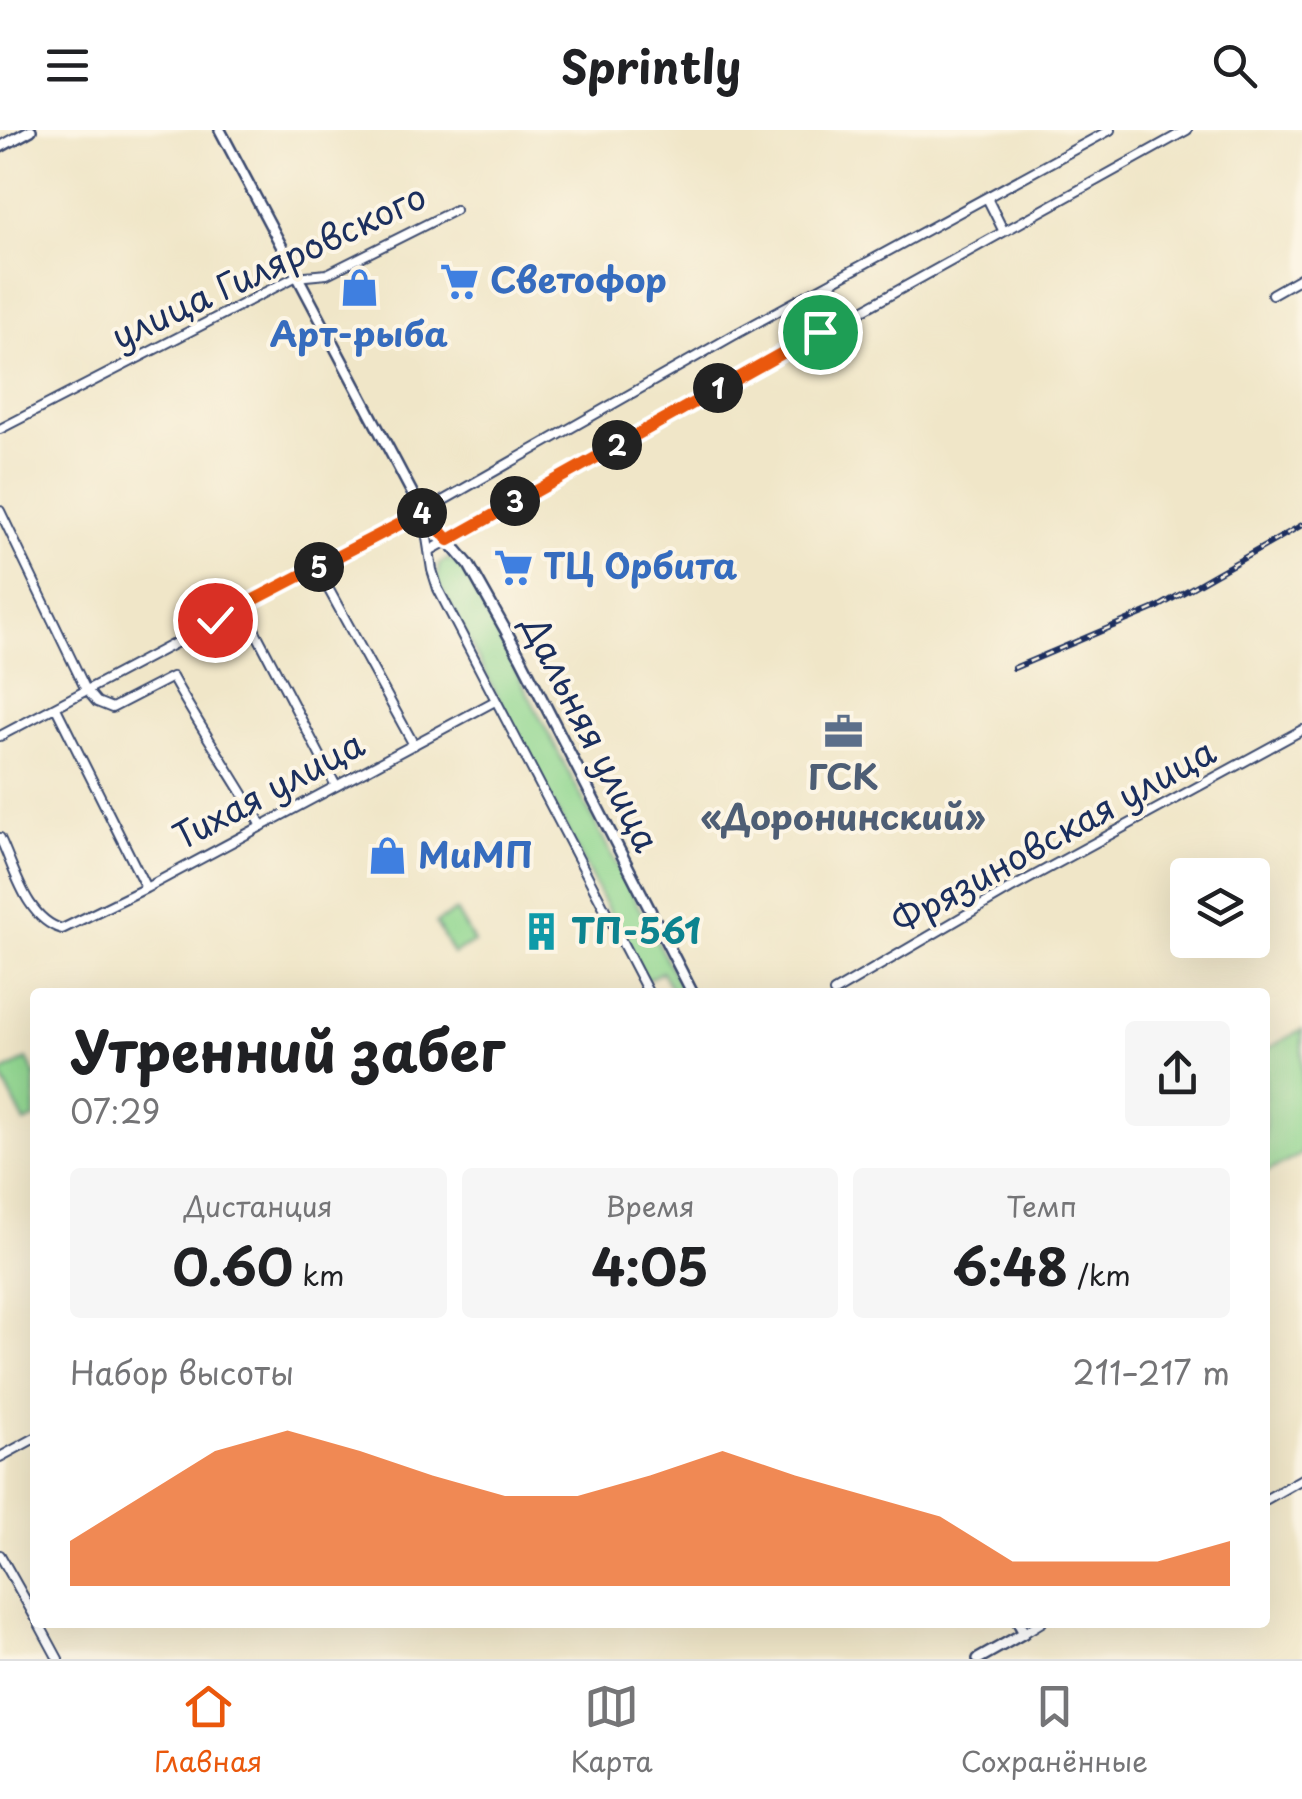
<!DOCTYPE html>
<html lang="ru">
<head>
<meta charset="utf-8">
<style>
  :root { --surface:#fff; --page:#f6f6f6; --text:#202124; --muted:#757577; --line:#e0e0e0; --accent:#ea580c }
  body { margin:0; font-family:"Playpen Sans",sans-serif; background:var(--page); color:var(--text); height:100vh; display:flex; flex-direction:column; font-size:38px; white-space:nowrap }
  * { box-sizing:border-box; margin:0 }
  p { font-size:32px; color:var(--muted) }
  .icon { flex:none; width:55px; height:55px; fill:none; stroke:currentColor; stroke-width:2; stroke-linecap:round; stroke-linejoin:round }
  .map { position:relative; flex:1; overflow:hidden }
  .sheet { position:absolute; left:30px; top:858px; width:1240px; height:640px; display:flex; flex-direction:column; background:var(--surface); border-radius:10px; box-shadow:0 10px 40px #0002 }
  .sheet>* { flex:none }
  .buttons { position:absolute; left:1170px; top:728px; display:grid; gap:20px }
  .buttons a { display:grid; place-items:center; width:100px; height:100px; border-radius:10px; background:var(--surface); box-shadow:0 10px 40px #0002; font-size:50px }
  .pin { position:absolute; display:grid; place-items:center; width:85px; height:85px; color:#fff; margin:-42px; border:5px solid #fff; border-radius:50%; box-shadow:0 2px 10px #0007 }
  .km { position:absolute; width:50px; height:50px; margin:-25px; border-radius:50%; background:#222; color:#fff; font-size:28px; line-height:50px; text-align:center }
  .round { display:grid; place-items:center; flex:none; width:105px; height:105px; border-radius:10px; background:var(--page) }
  .headline { display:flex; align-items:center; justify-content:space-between; height:170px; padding:0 40px }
  h1 { font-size:55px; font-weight:700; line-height:75px }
  .stats { display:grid; grid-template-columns:repeat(3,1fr); gap:15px; height:170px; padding:10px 40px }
  .stats div { display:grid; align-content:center; border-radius:10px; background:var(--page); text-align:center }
  .stats b { font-size:50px; font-weight:700 }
  .stats small { font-size:28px; font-weight:400 }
  .stats p { font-size:28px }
  .chart { height:280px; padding:20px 40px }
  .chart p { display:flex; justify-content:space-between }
  .chart svg { width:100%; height:180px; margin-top:10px; fill:var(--accent); opacity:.7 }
  header { display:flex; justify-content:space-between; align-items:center; height:130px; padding:0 40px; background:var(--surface); font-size:45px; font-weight:700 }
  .menu { display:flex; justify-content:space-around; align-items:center; height:140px; border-top:2px solid var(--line); background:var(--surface); font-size:28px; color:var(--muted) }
  .menu a { display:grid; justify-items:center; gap:5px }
  .menu .on { color:var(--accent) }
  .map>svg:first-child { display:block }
  .green { fill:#92d791; stroke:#568378; stroke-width:2.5 }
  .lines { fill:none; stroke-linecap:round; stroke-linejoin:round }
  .minor-casing { stroke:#3b4a6e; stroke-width:12 }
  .tertiary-casing { stroke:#3b4a6e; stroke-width:14 }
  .minor { stroke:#fff; stroke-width:8 }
  .tertiary { stroke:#fff; stroke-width:9 }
  .rail-casing { stroke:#1b2f5e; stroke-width:6 }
  .rail { stroke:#fcf5e5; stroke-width:2.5; stroke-dasharray:8; stroke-linecap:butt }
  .route-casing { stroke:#fff; stroke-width:20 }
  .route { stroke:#ea580c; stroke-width:12 }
  .labels { text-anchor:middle; stroke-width:8; stroke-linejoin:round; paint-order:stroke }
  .street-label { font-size:35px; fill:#1b2f5e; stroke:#fcf5e5 }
  .shop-label { font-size:35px; font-weight:bold; fill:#366cbe; stroke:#fcf5e5; text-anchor:start }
  .service-label { font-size:35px; font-weight:bold; fill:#4e5e75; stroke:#fcf5e5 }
  .culture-label { font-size:35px; font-weight:bold; fill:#0d838f; stroke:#fcf5e5; text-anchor:start }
</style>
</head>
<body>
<header><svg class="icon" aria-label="menu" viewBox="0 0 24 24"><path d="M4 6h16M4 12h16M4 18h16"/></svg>Sprintly<svg class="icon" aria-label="search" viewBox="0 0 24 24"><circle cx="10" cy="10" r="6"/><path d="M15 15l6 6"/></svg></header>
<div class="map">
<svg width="1302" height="1529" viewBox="0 0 1302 1529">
  <rect width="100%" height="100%" fill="#fcf5e5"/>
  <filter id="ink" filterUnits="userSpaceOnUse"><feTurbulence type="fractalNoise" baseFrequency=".01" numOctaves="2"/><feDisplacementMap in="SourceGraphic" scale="20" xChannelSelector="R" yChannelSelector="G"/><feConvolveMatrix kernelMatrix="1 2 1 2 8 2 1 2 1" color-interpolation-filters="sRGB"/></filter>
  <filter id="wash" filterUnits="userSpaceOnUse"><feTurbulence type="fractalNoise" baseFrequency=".0048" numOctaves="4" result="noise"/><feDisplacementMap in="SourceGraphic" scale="40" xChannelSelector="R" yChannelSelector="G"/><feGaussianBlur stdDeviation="2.25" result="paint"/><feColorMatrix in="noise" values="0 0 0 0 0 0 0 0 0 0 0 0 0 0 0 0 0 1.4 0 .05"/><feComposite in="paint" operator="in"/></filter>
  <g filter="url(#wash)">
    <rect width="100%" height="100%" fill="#f0e6c8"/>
    <path class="green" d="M448 429 462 437 683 862H673L662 842 645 851 437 450 439 434Z
      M456 781 474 812 453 824 436 793Z
      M1302 900V1024L1265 1043V920Z
      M27 929 35 944V988L25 993 0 944Z"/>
  </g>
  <g filter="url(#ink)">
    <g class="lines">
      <defs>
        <path id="minor" d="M987 68 1003 100
          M1272 164 1302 147
          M0 299 295 147 327 144 455 80
          M0 381 85 558 97 572 112 578 172 547C200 598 233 645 262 696
          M423 382 432 440 438 459 648 862
          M429 421 1187 0
          M317 438 414 615
          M242 476 336 656
          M56 578 146 758
          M0 606 423 382 736 204 1110 0
          M0 708C15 739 26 789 62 799L146 758 495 571
          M834 862 1010 759 1302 600
          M0 1327 35 1308
          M1265 1370 1302 1349
          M0 1425 35 1487
          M38 1492 58 1529
          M1024 1503 1042 1492"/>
        <path id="tertiary" d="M220 0 419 376 469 435 520 526 692 862
          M0 17 31 0
          M978 1529 1024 1503 1018 1492"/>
      </defs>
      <use href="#minor" class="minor-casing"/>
      <use href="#tertiary" class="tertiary-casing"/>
      <use href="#minor" class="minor"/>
      <use href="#tertiary" class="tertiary"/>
      <defs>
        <path id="rail" d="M1014 538 1158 477 1302 395"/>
      </defs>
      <use href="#rail" class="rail-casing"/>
      <use href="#rail" class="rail"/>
    </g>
  </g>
  <g class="lines" filter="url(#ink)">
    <defs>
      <path id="route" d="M215 490 423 382 449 410 820 202"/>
    </defs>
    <use href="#route" class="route-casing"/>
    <use href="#route" class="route"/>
  </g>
  <defs>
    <symbol id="supermarket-bare" viewBox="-9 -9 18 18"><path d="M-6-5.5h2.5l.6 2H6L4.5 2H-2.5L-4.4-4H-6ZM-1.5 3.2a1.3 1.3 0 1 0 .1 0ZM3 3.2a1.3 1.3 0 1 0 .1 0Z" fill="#3f7fe0" stroke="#fcf5e5" stroke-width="2.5" paint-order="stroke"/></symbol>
    <symbol id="shop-bare" viewBox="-9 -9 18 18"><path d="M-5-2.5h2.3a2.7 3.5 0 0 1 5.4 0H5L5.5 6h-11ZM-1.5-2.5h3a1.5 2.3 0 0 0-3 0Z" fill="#3f7fe0" stroke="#fcf5e5" stroke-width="2.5" paint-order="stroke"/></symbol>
    <symbol id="office-bare" viewBox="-9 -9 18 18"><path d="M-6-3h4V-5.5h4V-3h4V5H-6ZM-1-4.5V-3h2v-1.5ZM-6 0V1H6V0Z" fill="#5c6f8a" stroke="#fcf5e5" stroke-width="2.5" paint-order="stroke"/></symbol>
    <symbol id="building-bare" viewBox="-9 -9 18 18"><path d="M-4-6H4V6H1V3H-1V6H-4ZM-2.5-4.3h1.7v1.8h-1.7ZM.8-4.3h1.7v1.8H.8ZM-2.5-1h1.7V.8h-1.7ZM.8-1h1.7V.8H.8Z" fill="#0f9aa8" stroke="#fcf5e5" stroke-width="2.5" paint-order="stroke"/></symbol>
  </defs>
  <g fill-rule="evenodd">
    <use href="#supermarket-bare" x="432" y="124" width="55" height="55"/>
    <use href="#shop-bare" x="332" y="130" width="55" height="55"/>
    <use href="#supermarket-bare" x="486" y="410" width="55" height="55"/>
    <use href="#office-bare" x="816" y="574" width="55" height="55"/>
    <use href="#shop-bare" x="360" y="698" width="55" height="55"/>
    <use href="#building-bare" x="514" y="774" width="55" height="55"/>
  </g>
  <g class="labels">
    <g class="street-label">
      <text transform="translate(269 137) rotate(-25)" y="12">улица Гиляровского</text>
      <text transform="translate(590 604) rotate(63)" y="12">Дальняя улица</text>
      <text transform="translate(269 661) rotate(-28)" y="12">Тихая улица</text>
      <text transform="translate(1054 707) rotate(-29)" y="12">Фрязиновская улица</text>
    </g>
    <g class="shop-label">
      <text x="490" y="163">Светофор</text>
      <text x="359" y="217" text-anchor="middle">Арт-рыба</text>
      <text x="543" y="449">ТЦ Орбита</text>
      <text x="418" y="738">МиМП</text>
    </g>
    <g class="service-label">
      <text x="843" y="660">ГСК<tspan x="843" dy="40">«Доронинский»</tspan></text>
    </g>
    <g class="culture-label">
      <text x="571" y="814">ТП-561</text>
    </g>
  </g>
</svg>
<div class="buttons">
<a><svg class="icon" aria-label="layers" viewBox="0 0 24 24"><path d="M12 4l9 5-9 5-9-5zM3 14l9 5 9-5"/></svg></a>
</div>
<div class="pin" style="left:820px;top:202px;background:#1e9e55"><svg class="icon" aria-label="arrive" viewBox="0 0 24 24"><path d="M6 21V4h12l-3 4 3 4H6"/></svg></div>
<div class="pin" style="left:215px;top:490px;background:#d93025"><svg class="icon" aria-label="check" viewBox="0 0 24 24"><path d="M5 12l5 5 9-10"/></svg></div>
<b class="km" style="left:718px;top:258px">1</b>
<b class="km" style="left:617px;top:315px">2</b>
<b class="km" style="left:515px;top:371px">3</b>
<b class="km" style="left:422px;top:383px">4</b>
<b class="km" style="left:319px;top:437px">5</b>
<section class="sheet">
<div class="headline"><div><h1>Утренний забег</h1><p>07:29</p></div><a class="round"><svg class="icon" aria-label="share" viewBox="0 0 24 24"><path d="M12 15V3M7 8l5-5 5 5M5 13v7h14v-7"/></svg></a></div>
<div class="stats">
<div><p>Дистанция</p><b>0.60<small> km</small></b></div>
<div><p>Время</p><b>4:05</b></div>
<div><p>Темп</p><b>6:48<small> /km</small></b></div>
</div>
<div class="chart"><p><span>Набор высоты</span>211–217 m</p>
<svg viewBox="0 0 160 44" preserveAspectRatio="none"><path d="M0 44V33L10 22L20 11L30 6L40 11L50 17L60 22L70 22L80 17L90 11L100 17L110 22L120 27L130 38L140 38L150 38L160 33V44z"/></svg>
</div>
</section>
</div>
<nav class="menu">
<a class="on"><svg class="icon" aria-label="home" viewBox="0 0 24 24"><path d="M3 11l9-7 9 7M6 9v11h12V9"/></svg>Главная</a>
<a><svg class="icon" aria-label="map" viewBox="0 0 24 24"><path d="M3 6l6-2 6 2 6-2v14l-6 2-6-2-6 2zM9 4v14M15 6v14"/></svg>Карта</a>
<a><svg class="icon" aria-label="saved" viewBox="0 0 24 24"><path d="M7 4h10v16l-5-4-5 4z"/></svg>Сохранённые</a>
</nav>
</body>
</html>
